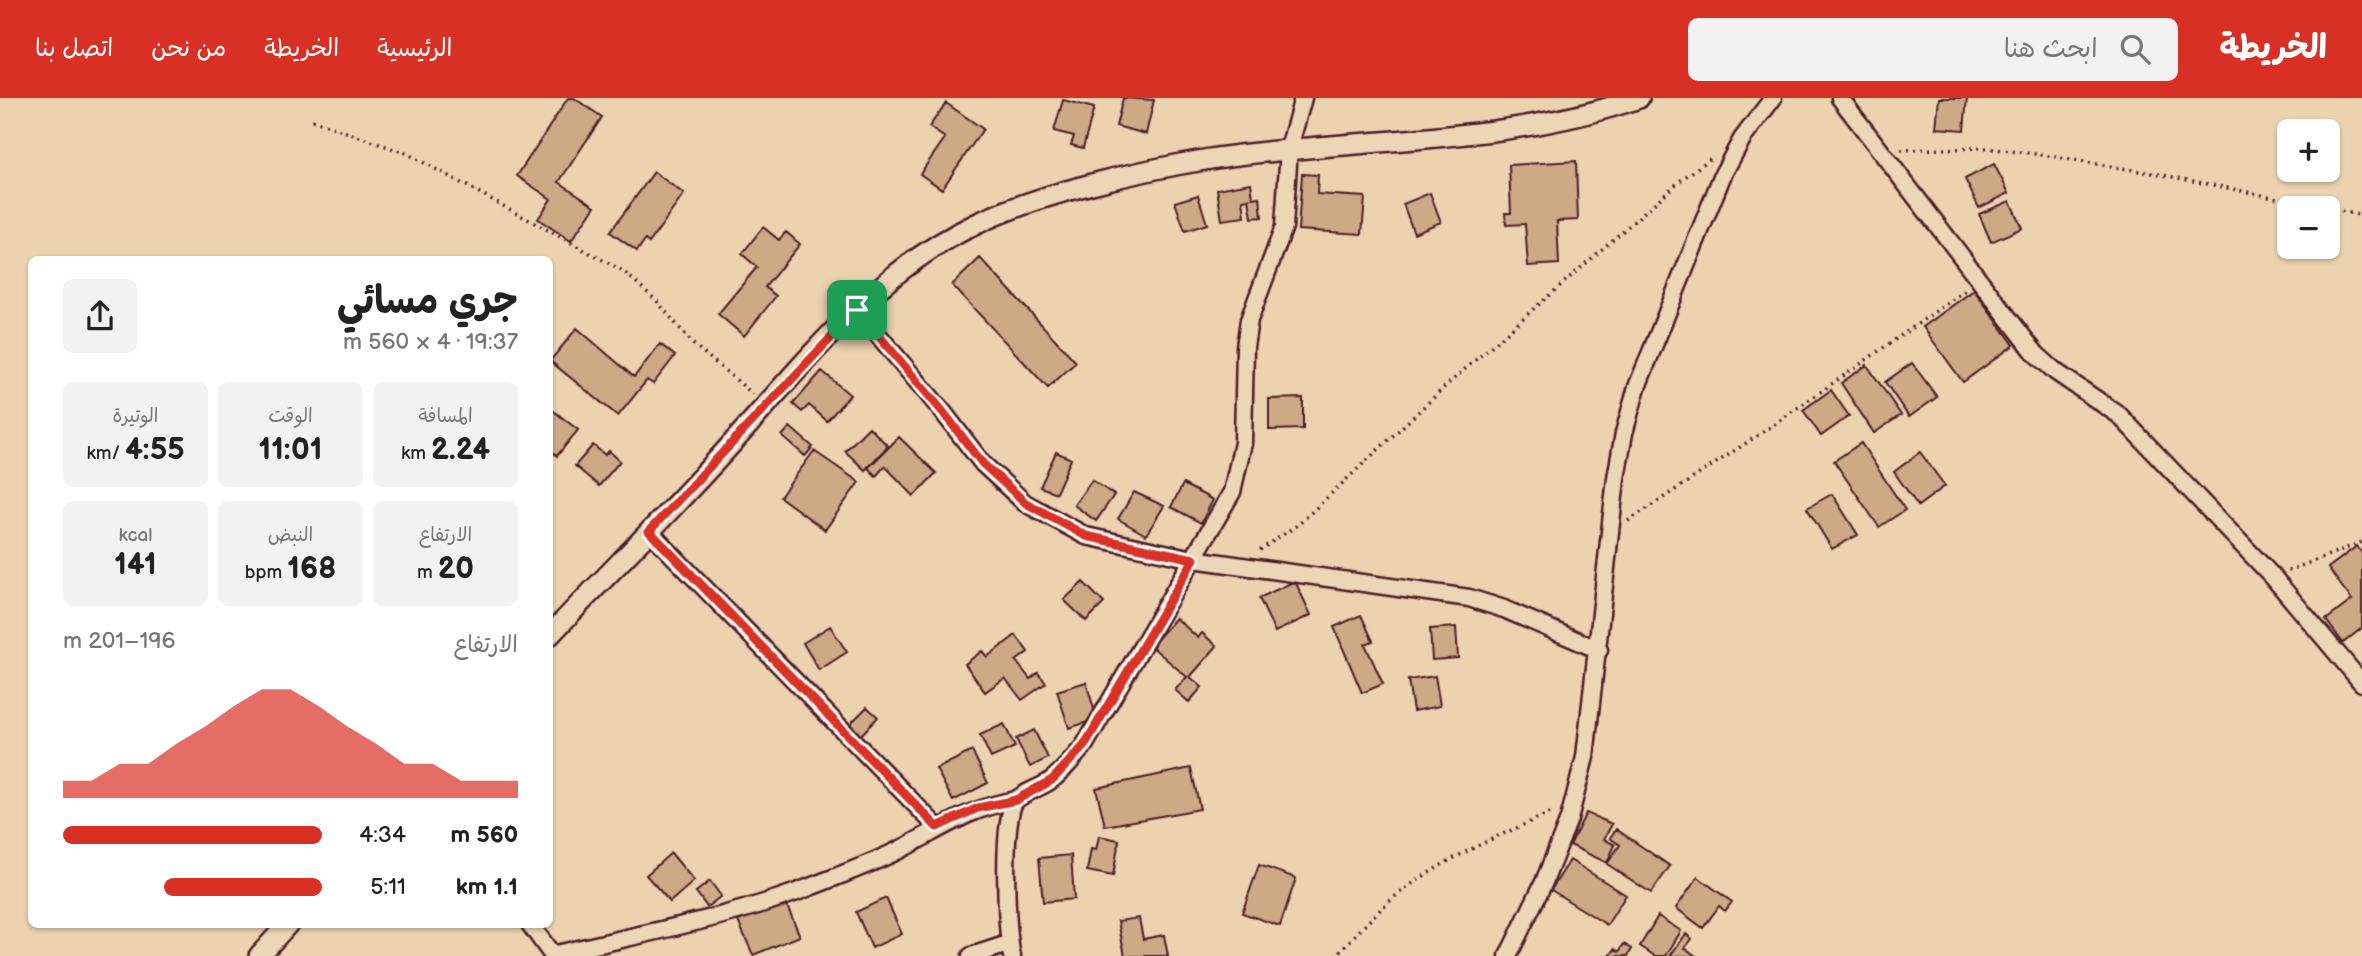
<!DOCTYPE html>
<html lang="ar">
<head>
<meta charset="utf-8">
<style>
  :root { --surface:#fff; --page:#f2f2f2; --text:#222; --muted:#767676; --accent:#d93025 }
  body { margin:0; font-family:"Balsamiq Sans","Playpen Sans Arabic",sans-serif; background:var(--page); color:var(--text); direction:rtl; height:100vh; display:flex; flex-direction:column; font-size:26px; white-space:nowrap }
  * { box-sizing:border-box; margin:0 }
  p { font-size:23px; color:var(--muted) }
  .icon { flex:none; width:38px; height:38px; fill:none; stroke:currentColor; stroke-width:2; stroke-linecap:round; stroke-linejoin:round }
  .map { position:relative; flex:1; overflow:hidden; direction:ltr }
  .sheet { position:absolute; left:28px; top:158px; width:525px; height:672px; display:flex; flex-direction:column; background:var(--surface); border-radius:10px; box-shadow:0 2px 5px #0004; direction:rtl }
  .sheet>* { flex:none }
  .fabs { position:absolute; left:2277px; top:21px; display:grid; gap:14px }
  .fabs a { display:grid; place-items:center; width:63px; height:63px; border-radius:10px; background:var(--surface); box-shadow:0 2px 5px #0004; font-size:35px }
  .pin { position:absolute; display:grid; place-items:center; width:60px; height:60px; color:#fff; margin:-30px; border-radius:14px; box-shadow:0 4px 10px #0006 }
  .round { display:grid; place-items:center; flex:none; width:74px; height:74px; border-radius:10px; background:var(--page) }
  .overview { display:flex; align-items:center; justify-content:space-between; height:119px; padding:0 35px }
  h1 { font-size:38px; font-weight:700; line-height:52px }
  .metrics { display:grid; grid-template-columns:repeat(3,1fr); gap:10px; height:119px; padding:7px 35px }
  .metrics div { display:grid; align-content:center; border-radius:10px; background:var(--page); text-align:center }
  .metrics b { font-size:30px; font-weight:700 }
  .metrics small { font-size:19px; font-weight:400 }
  .metrics p { font-size:19px }
  .chart { height:196px; padding:14px 35px }
  .chart p { display:flex; justify-content:space-between }
  .chart svg { width:100%; height:126px; margin-top:7px; fill:var(--accent); opacity:.7 }
  ul { padding:0 35px; list-style:none; font-size:23px }
  li { display:grid; grid-template-columns:112px 84px 1fr; align-items:center; height:52px }
  li i { height:18px; border-radius:9px; background:var(--accent) }
  header { display:flex; align-items:center; gap:42px; box-sizing:border-box; height:98px; padding:0 35px; background:var(--accent); color:#fff }
  header strong { font-size:33px }
  nav { display:flex; gap:38px; margin-inline-start:auto; font-size:24px }
  .search { width:490px; height:63px; background:var(--page); display:flex; align-items:center; gap:18px; box-sizing:border-box; padding:0 24px; border-radius:10px; color:var(--muted); font-size:26px }
  .map>svg:first-child { display:block }
  .building { fill:#cda986; stroke:#4a1f2b; stroke-width:2 }
  .lines { fill:none; stroke-linecap:round; stroke-linejoin:round }
  .minor-casing { stroke:#4a1f2b; stroke-width:21 }
  .tertiary-casing { stroke:#4a1f2b; stroke-width:24 }
  .path { stroke:#4a1f2b; stroke-width:3.5; stroke-dasharray:2 5; stroke-linecap:butt }
  .minor { stroke:#edd6b5; stroke-width:16 }
  .tertiary { stroke:#edd6b5; stroke-width:19 }
  .route-casing { stroke:#fff; stroke-width:14 }
  .route { stroke:#d93025; stroke-width:9 }
</style>
</head>
<body>
<header>
<strong>الخريطة</strong>
<div class="search"><svg class="icon" aria-label="search" viewBox="0 0 24 24"><circle cx="10" cy="10" r="6"/><path d="M15 15l6 6"/></svg>ابحث هنا</div>
<nav><a>الرئيسية</a><a>الخريطة</a><a>من نحن</a><a>اتصل بنا</a></nav>
</header>
<div class="map">
<svg width="2362" height="858" viewBox="0 0 2362 858">
  <rect width="100%" height="100%" fill="#ecd2af"/>
  <filter id="ink" filterUnits="userSpaceOnUse"><feTurbulence type="fractalNoise" baseFrequency=".0143" numOctaves="2"/><feDisplacementMap in="SourceGraphic" scale="14" xChannelSelector="R" yChannelSelector="G"/><feConvolveMatrix kernelMatrix="1 2 1 2 8 2 1 2 1" color-interpolation-filters="sRGB"/></filter>
  <g filter="url(#ink)">
    <path class="building" d="M568 0H574L602 19 559 84 595 108 571 143 538 121 551 101 517 78Z
      M1123 0 1154 2 1146 36 1116 28Z
      M1939 0H1967L1964 32 1936 30Z
      M1063 2 1094 10 1083 50 1071 47 1074 38 1054 33Z
      M946 5 983 31 942 91 920 76 945 40 929 29Z
      M1576 63 1578 122 1557 123 1559 166 1528 168 1525 126 1506 127 1505 115H1511L1509 67Z
      M1994 66 2009 95 1979 110 1965 81Z
      M654 74 684 96 649 145 645 142 637 153 610 134Z
      M1302 76 1318 77 1317 96 1365 99 1362 136 1298 132Z
      M1251 85 1253 100 1260 99 1262 119 1252 120 1249 101 1243 102 1245 119 1222 122 1217 91Z
      M1430 95 1441 124 1414 135 1403 106Z
      M1198 97 1207 126 1185 133 1175 104Z
      M2010 103 2022 130 1991 144 1979 116Z
      M763 129 779 142 786 134 800 146 765 189 776 198 744 238 718 216 757 169 742 156Z
      M980 160 1076 264 1048 290 952 187Z
      M1974 192 2014 247 1963 284 1923 229Z
      M577 230 634 279 660 246 675 258 653 286 647 282 618 318 550 263Z
      M1912 265 1937 299 1909 319 1885 284Z
      M1867 267 1901 317 1874 335 1841 285Z
      M822 273 850 297 827 323 809 307 802 314 793 306Z
      M1831 292 1849 318 1821 338 1803 312Z
      M1303 300V331L1269 332V301Z
      M550 310 578 332 557 358 550 352Z
      M790 329 813 349 805 358 782 338Z
      M869 329 888 348 865 372 845 353Z
      M899 339 936 375 914 398 885 368 876 378 868 370Z
      M1861 345 1905 412 1879 429 1834 363Z
      M593 347 605 357 609 353 620 363 599 388 575 368Z
      M814 353 859 384 825 432 780 399Z
      M1056 354 1071 361 1056 395 1040 389Z
      M1920 354 1945 388 1918 408 1894 374Z
      M1092 382 1114 397 1096 423 1074 407Z
      M1183 386 1213 402 1201 425 1171 409Z
      M1134 394 1164 408 1146 437 1118 421Z
      M1832 396 1858 437 1832 451 1807 410Z
      M2357 448 2362 455V530L2343 545 2326 522 2352 502 2328 470Z
      M1295 483 1311 517 1275 534 1259 500Z
      M1083 484 1104 505 1086 523 1064 502Z
      M1361 517 1373 543 1365 546 1383 586 1362 595 1334 529Z
      M1176 520 1198 540 1202 535 1217 548 1190 579 1202 589 1189 604 1175 592 1187 579 1151 548Z
      M830 528 847 554 819 572 803 545Z
      M1456 529 1458 560 1432 562 1430 531Z
      M1016 537 1028 554 1016 563 1030 581 1038 575 1046 585 1022 602 1005 580 985 594 965 566 982 553 987 559Z
      M1435 578 1440 608 1413 613 1408 582Z
      M1086 584 1097 621 1069 630 1057 593Z
      M867 609 878 619 860 638 849 627Z
      M1004 626 1015 649 991 660 980 637Z
      M1034 632 1048 660 1030 669 1016 641Z
      M972 653 988 685 953 703 936 671Z
      M1191 670 1200 711 1105 728 1096 690Z
      M1586 715 1612 726 1604 741 1615 747 1607 765 1570 747Z
      M1616 731 1670 768 1651 795 1607 766 1620 747 1610 740Z
      M1099 738 1119 742 1113 778 1087 773 1091 751 1096 752Z
      M671 755 694 783 670 804 646 777Z
      M1071 757 1074 801 1043 804 1039 760Z
      M1570 762 1626 797 1607 827 1551 792Z
      M1259 767 1296 780 1280 828 1242 815Z
      M1698 779 1732 804 1725 813 1719 808 1703 830 1676 810Z
      M710 783 721 798 707 809 696 794Z
      M886 800 902 836 872 850 856 814Z
      M785 803 800 838 753 857 738 823Z
      M1658 818 1681 833 1666 858H1655L1640 848Z
      M1139 820 1143 841 1164 837 1168 858H1125L1118 823Z
      M1686 836 1692 841 1685 850 1696 858H1670Z
      M1624 846 1632 851 1628 858H1610L1615 851 1619 854Z"/>
    <g class="lines">
      <defs>
        <path id="minor" d="M1840 0 2036 256 2056 274 2119 317 2273 479 2362 585
          M857 212 943 314 983 366 1025 405 1086 438 1193 461 1469 500 1504 511 1599 552
          M649 433 937 729
          M530 826 553 858
          M552 857C638 836 728 821 810 789 840 777 871 766 899 752 941 731 968 710 1016 702
          M971 858 1008 846
          M1012 858C1006 836 1001 717 1016 702 1025 694 1040 690 1050 683 1063 674 1073 660 1084 648L1232 394 1243 345 1245 249 1249 222 1284 129 1289 50 1303 0
          M1508 858 1544 784 1569 721 1585 659 1616 380 1624 335 1637 289 1723 76 1742 41 1773 0"/>
        <path id="tertiary" d="M550 537C608 476 669 415 726 352 801 270 873 174 976 126 1038 96 1141 72 1210 61 1352 39 1502 48 1639 0
          M259 858 288 826"/>
      </defs>
      <use href="#minor" class="minor-casing"/>
      <use href="#tertiary" class="tertiary-casing"/>
      <path class="path" d="M312 22 408 56 623 173 656 202 694 247 753 296
        M1901 52 1986 50 2036 56 2158 76 2327 110
        M2328 110 2362 118
        M1628 423 1766 332 1966 192
        M1260 452 1299 426 1448 286 1681 82 1711 60
        M2288 473 2362 444
        M1335 858C1356 837 1377 812 1401 794 1447 759 1500 737 1553 714"/>
      <use href="#minor" class="minor"/>
      <use href="#tertiary" class="tertiary"/>
    </g>
  </g>
  <g class="lines" filter="url(#ink)">
    <defs>
      <path id="route" d="M857 212 943 314 983 366 1026 405 1086 438 1194 461 1084 648 1052 682 1016 702 978 710 937 729 649 433Z"/>
    </defs>
    <use href="#route" class="route-casing"/>
    <use href="#route" class="route"/>
  </g>
</svg>
<div class="fabs">
<a>+</a>
<a>−</a>
</div>
<div class="pin" style="left:857px;top:212px;background:#1e9e55"><svg class="icon" aria-label="arrive" viewBox="0 0 24 24"><path d="M6 21V4h12l-3 4 3 4H6"/></svg></div>
<section class="sheet">
<div class="overview"><div><h1>جري مسائي</h1><p>19:37 · 4 × 560 m</p></div><a class="round"><svg class="icon" aria-label="share" viewBox="0 0 24 24"><path d="M12 15V3M7 8l5-5 5 5M5 13v7h14v-7"/></svg></a></div>
<div class="metrics">
<div><p>المسافة</p><b>2.24<small> km</small></b></div>
<div><p>الوقت</p><b>11:01</b></div>
<div><p>الوتيرة</p><b>4:55<small> /km</small></b></div>
</div>
<div class="metrics">
<div><p>الارتفاع</p><b>20<small> m</small></b></div>
<div><p>النبض</p><b>168<small> bpm</small></b></div>
<div><p>kcal</p><b>141</b></div>
</div>
<div class="chart"><p><span>الارتفاع</span>196–201 m</p>
<svg viewBox="0 0 160 44" preserveAspectRatio="none"><path d="M0 44V38L10 38L20 32L30 32L40 25L50 19L60 12L70 6L80 6L90 12L100 19L110 25L120 32L130 32L140 38L150 38L160 38V44z"/></svg>
</div>
<ul>
<li><b>560 m</b>4:34<i style="width:100%"></i></li>
<li><b>1.1 km</b>5:11<i style="width:61%"></i></li>
</ul>
</section>
</div>
</body>
</html>
